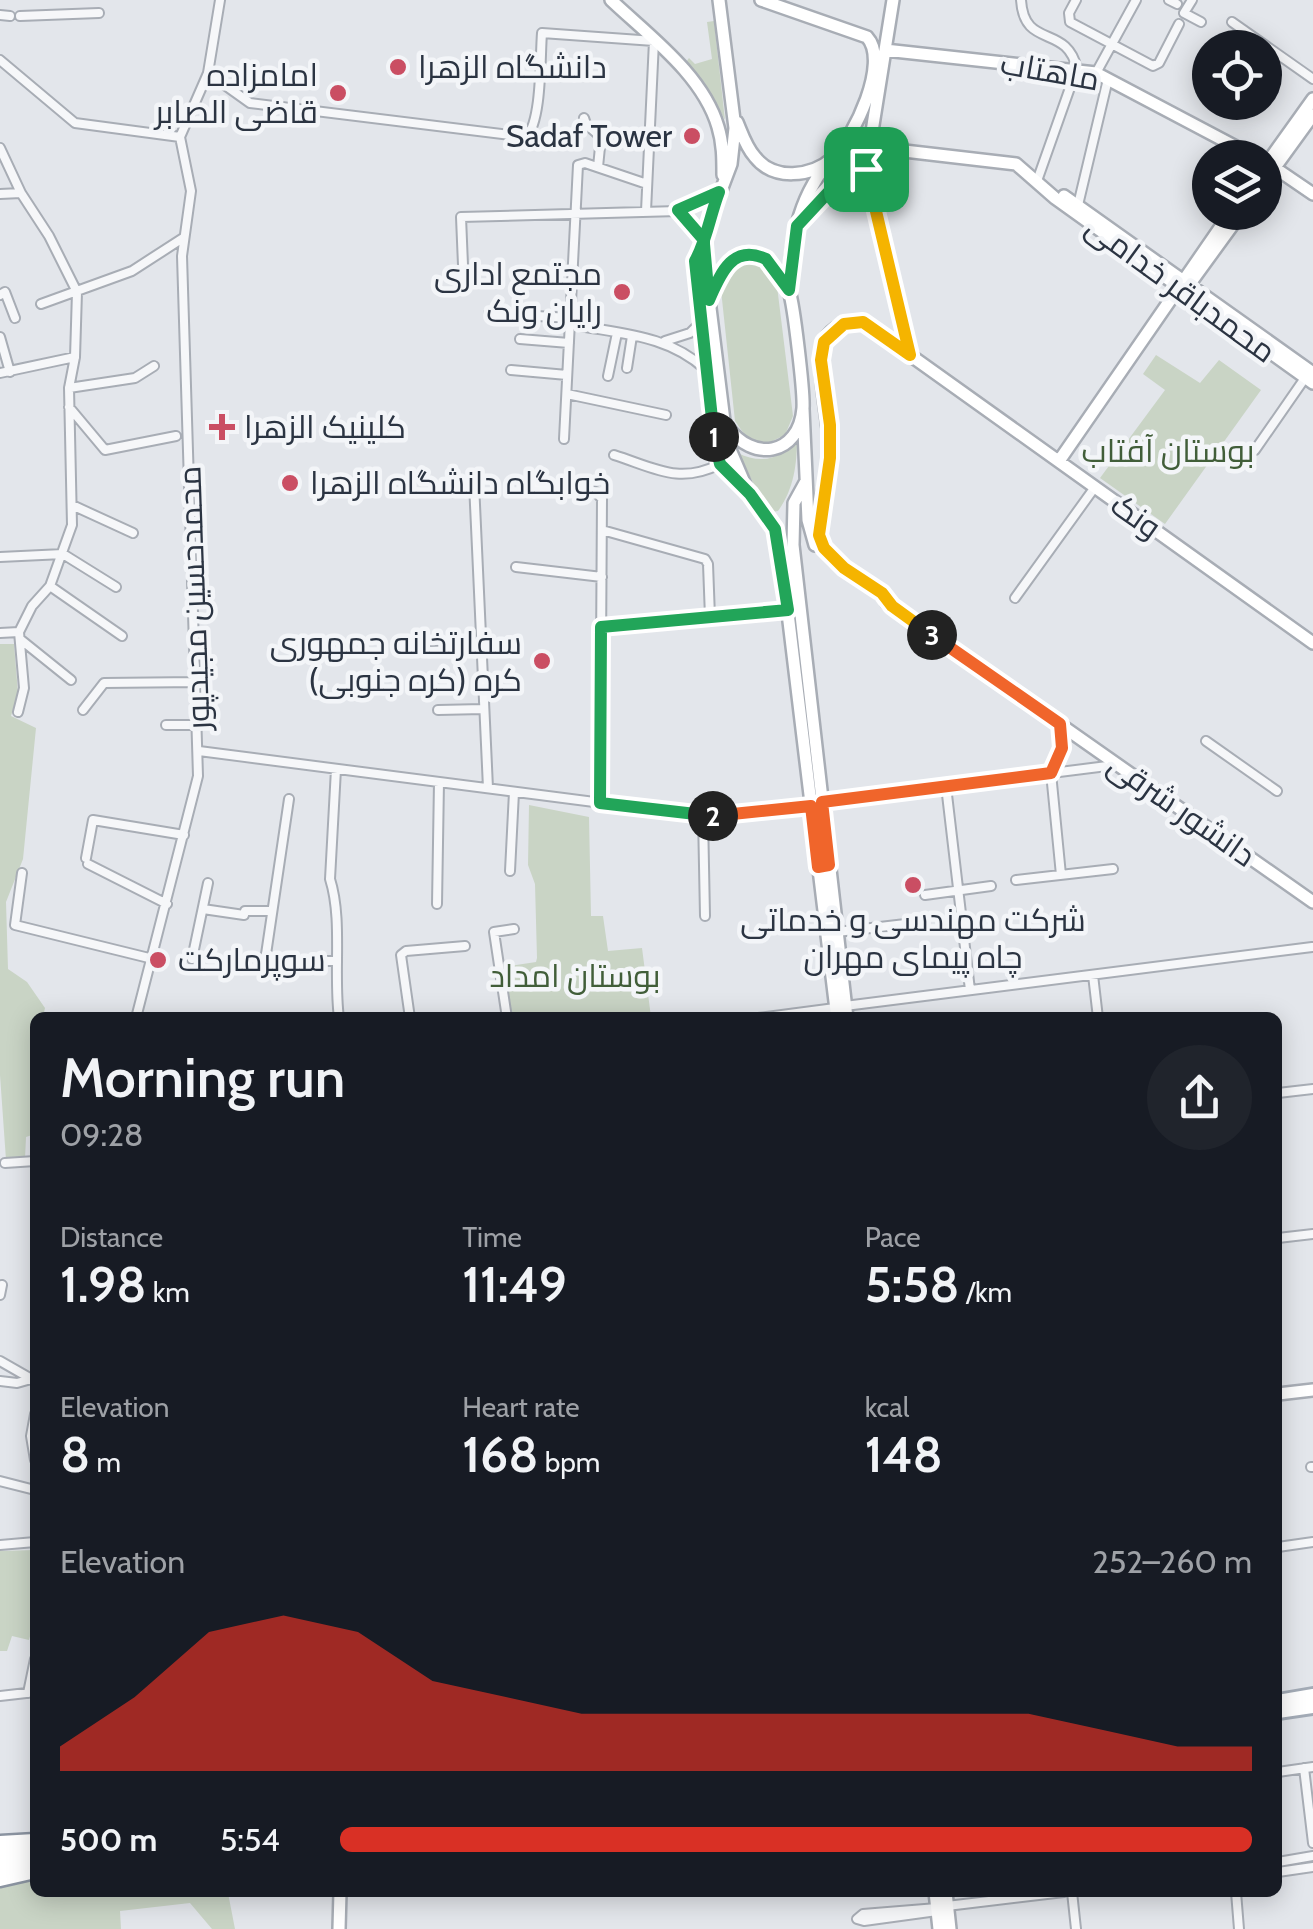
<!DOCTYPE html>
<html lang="en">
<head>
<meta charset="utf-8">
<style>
  :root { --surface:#171b24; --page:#20242c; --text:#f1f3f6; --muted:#9ea1a6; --accent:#d93025 }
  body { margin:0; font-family:Cabin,Cairo,sans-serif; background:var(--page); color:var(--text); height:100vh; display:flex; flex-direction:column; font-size:38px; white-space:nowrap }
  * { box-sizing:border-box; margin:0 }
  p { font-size:32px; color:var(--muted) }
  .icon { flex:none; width:55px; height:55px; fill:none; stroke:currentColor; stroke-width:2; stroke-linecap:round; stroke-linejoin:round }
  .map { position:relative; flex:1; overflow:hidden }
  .details { position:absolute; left:30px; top:1012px; width:1252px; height:885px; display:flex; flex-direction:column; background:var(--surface); border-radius:15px; box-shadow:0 5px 25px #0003 }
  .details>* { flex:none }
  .tools { position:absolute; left:1192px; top:30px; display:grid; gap:20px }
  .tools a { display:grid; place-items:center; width:90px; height:90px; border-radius:50%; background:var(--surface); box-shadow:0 5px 25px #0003; font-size:50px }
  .pin { position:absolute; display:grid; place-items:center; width:85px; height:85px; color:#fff; margin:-42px; border-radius:20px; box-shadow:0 5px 15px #0006 }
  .km { position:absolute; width:50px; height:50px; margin:-25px; border-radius:50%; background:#222; color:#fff; font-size:28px; line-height:50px; text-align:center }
  .round { display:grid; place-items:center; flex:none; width:105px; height:105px; border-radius:52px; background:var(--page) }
  .overview { display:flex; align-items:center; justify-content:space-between; height:170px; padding:0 30px }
  h1 { font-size:55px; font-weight:600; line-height:75px }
  .stats { display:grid; grid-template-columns:repeat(3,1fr); gap:15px; height:170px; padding:10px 30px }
  .stats div { display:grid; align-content:center }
  .stats b { font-size:50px; font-weight:600 }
  .stats small { font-size:28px; font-weight:400 }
  .stats p { font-size:28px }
  .chart { height:280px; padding:20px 30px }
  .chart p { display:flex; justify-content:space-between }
  .chart svg { width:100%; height:180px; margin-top:10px; fill:var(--accent); opacity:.7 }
  ul { padding:0 30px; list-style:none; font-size:32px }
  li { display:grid; grid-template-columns:160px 120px 1fr; align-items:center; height:75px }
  li i { height:25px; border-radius:12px; background:var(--accent) }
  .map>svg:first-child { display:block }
  .green { fill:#c9d4c5 }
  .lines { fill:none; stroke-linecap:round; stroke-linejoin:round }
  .street-casing { stroke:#a8adb5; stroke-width:12 }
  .secondary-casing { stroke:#a8adb5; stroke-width:16 }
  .primary-casing { stroke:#a3abb6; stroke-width:18 }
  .highway-casing { stroke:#8b94a1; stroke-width:19 }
  .street { stroke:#f6f7f9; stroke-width:8 }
  .secondary { stroke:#fff; stroke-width:11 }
  .primary { stroke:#fff; stroke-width:12 }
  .highway { stroke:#fff; stroke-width:14 }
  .split-1-casing { stroke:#fff; stroke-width:20 }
  .split-2-casing { stroke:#fff; stroke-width:20 }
  .split-3-casing { stroke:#fff; stroke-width:20 }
  .split-4-casing { stroke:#fff; stroke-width:20 }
  .split-1 { stroke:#22a559; stroke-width:12 }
  .split-2 { stroke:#22a559; stroke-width:12 }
  .split-3 { stroke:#f0652b; stroke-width:12 }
  .split-4 { stroke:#f5b400; stroke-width:12 }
  .poi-dot { fill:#ca4e63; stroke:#f3f5f8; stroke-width:4 }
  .labels { text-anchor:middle; stroke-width:9; stroke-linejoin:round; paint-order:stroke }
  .poi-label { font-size:32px; fill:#2b3442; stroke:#f3f5f8; text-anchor:start }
  .street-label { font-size:32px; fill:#2b3442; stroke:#f3f5f8 }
  .park-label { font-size:32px; fill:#415e39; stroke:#f3f5f8 }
</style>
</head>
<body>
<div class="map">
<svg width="1313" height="1929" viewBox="0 0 1313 1929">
  <rect width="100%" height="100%" fill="#e3e6eb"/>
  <path class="green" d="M714 21 725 120 704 82 686 62 689 58 695 64 712 59 707 22Z
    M741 262C759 261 770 270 777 286L793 416 785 435 766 444 749 441 735 421 721 290C723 276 729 269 741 262Z
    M1156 355 1200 383 1219 360 1261 390 1165 524 1100 478 1165 390 1143 374Z
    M797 438C797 464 794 489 778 511L772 512 767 510 738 453C761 465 783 459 797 438Z
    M0 644H14L18 693 11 716 36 728 23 859 6 902 8 969 27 982 45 1008 43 1017 35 1018V1134L26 1137 25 1159 6 1160 0 1075Z
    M529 805 589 817 591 916H603L608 951 642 948 651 1017H511L503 967 536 962 537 958 535 884 528 865Z
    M35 1550V1617L29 1640 12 1636 7 1651H0V1551Z
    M35 1877V1892L228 1893 235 1929H212L190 1903 120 1911 121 1929H0V1884Z"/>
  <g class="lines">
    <defs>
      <path id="street" d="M1021 0C1024 50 1067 23 1077 69
        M1076 0 1069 13 1070 22 1153 66 1159 63 1179 24
        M1169 0 1177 4
        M1192 0 1184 13 1201 22
        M0 15 10 16
        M20 16 99 13
        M1232 22 1313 79
        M0 60 75 123 180 137
        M208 73 250 103 526 137C542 122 540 57 542 33L654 41 646 211
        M1096 73 1136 0
        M584 118 586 124 601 137 598 167
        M0 148 21 193 49 236 77 292 75 357 69 388 72 525 50 586 32 606 19 632 24 688 18 712
        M1037 181 1072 82
        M0 194 21 193
        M1078 205 1108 79
        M678 211 704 240
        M464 289 461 217 678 211 719 192
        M0 295 5 292 15 318
        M41 304 132 271 183 238
        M489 313 570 318
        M570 324C619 334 667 334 705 369
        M0 337 10 372
        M520 339 569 343
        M665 341 690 333 700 323
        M627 368 632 336
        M511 370 567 375
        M0 373 75 357
        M608 376 617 333
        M69 388 135 378 154 366
        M567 394 666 415
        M69 407 105 450 176 436
        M564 439 578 165 585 163 647 184
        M1255 450 1305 378
        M614 455C655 468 679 485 720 464
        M474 483 488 788
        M526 483 596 492 602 499 600 803
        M72 505 133 533
        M602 530 705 559 708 564 710 617
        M63 554 116 587
        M0 557 63 554
        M516 567 602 577
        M50 586 122 636
        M1015 598 1095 487
        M601 627 788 610
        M0 633 19 632
        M20 639 71 680
        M429 651 481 649
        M83 710 104 683 197 682
        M438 710 483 709
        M1060 724 1062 748 1051 773 1061 875
        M166 725H198
        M1206 741 1277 791
        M199 751 703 816 811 806
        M336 769 330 879C343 920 333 974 339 1018
        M946 786 970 990
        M289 799 265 961H335
        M822 802 1115 765
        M703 816 705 916
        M86 858 93 820 184 835
        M88 864 167 904
        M510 871 514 792
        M22 873 15 925 153 959
        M1016 880 1113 869
        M925 895 991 886
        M437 904 439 782
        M203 909 244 915 245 911H270
        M837 932 914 923
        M192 959 208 883
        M1093 975 1098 1018
        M845 1006 1312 947
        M136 1018 198 776 182 256 191 191 180 137 208 73 220 0
        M410 1018 401 955 406 951 465 946
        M507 1018 494 932 514 929
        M758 1018 835 1008
        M1278 1093 1313 1089
        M5 1163 35 1161
        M1278 1238 1313 1234
        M0 1295 2 1285
        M0 1361 35 1381
        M0 1381 17 1383 31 1379
        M35 1414 31 1436 35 1460
        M1311 1467H1313
        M0 1481 35 1490
        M0 1545 35 1542
        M1278 1547 1313 1542
        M28 1693 35 1659
        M0 1696 35 1692
        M1304 1768 1313 1843
        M1278 1772 1313 1767
        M1278 1862 1313 1856
        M1278 1872 1313 1867
        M1072 1892 1076 1929
        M1236 1892 1239 1929
        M947 1906 1064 1892
        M937 1908 863 1914 857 1919 864 1921 937 1911"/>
      <path id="secondary" d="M611 0C649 36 703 75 718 127 723 143 723 159 723 175
        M719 0 735 128 731 164 705 233 709 300 724 421 731 452 749 494 775 529 780 547 837 1018
        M893 0 866 169 910 355
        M885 50 1096 73 1257 158
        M737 122C742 134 746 147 755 157 774 181 811 177 833 158 854 137 890 62 867 37L761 0
        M870 147 1016 164 1055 198 1313 383
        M1265 166 1313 99
        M1275 168 1313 194
        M1265 181 1313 115
        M1064 196 1313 373
        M800 221 841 180 866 169
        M704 244 695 261 711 426 720 464 745 491
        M1186 289 1242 212
        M789 290C791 243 797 201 827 164
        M711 296C720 275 726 258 751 254 768 258 784 274 789 291 794 305 804 393 803 408 799 456 752 463 727 426
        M803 409 808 520 815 545
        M1059 461 1231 212
        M805 483 794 503 793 545 847 1018
        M887 603 1313 902
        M892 606C874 582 838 573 823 546 810 521 829 482 830 455 831 427 814 362 824 341 832 326 848 321 863 322L910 355 1313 643
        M1278 1394 1313 1390
        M935 1892 939 1929
        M946 1892 950 1929
        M339 1929 340 1892"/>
      <path id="primary" d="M1278 1701 1313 1695
        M1278 1712 1313 1707
        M0 1855 35 1851
        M0 1867 35 1863"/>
      <path id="highway" d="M0 1843 35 1841
        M0 1879 35 1871"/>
    </defs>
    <use href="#street" class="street-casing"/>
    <use href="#secondary" class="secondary-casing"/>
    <use href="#primary" class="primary-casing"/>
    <use href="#highway" class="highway-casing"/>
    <use href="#street" class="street"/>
    <use href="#secondary" class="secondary"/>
    <use href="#primary" class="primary"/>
    <use href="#highway" class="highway"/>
  </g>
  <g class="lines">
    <defs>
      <path id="split-1" d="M714 437 695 261C707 240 710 215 719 192L678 210 704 240V244L709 300C720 275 732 243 766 259L789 290 797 226 836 184 866 169"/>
      <path id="split-2" d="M713 816 600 803 601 627 788 610 775 529 750 494 720 464 714 437"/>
      <path id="split-3" d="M713 816 811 806 818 867 829 865 822 802 1051 773 1062 748 1060 724 932 635"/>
      <path id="split-4" d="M866 169 910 355 863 322 844 324 824 342 821 360 830 425V458L819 535 824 548 844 568 882 593 892 606 932 635"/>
    </defs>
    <use href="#split-1" class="split-1-casing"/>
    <use href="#split-2" class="split-2-casing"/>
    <use href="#split-3" class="split-3-casing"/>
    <use href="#split-4" class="split-4-casing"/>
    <use href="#split-1" class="split-1"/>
    <use href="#split-2" class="split-2"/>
    <use href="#split-3" class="split-3"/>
    <use href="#split-4" class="split-4"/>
  </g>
  <g class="poi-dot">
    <circle cx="398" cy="67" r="10"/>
    <circle cx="338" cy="93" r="10"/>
    <circle cx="692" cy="136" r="10"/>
    <circle cx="622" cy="292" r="10"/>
    <path d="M217 412h10v10h10v10h-10v10h-10v-10h-10v-10h10z"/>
    <circle cx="290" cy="483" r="10"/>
    <circle cx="542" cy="661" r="10"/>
    <circle cx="913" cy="885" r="10"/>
    <circle cx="158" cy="960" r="10"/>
  </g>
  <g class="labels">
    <g class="poi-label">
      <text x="418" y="78">دانشگاه الزهرا</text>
      <text x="318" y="86" text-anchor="end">امامزاده<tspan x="318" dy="37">قاضی الصابر</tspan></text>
      <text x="672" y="147" text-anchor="end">Sadaf Tower</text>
      <text x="602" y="285" text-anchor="end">مجتمع اداری<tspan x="602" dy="37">رایان ونک</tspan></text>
      <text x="244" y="438">کلینیک الزهرا</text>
      <text x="310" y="494">خوابگاه دانشگاه الزهرا</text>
      <text x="522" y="654" text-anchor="end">سفارتخانه جمهوری<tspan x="522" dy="37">کره (کره جنوبی)</tspan></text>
      <text x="913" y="931" text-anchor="middle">شرکت مهندسی و خدماتی<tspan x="913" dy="37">چاه پیمای مهران</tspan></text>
      <text x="178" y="971">سوپرمارکت</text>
    </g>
    <g class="street-label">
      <text transform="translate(1050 71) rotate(10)" y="11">ماهتاب</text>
      <text transform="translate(1181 289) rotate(36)" y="11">محمدباقر خدامی</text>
      <text transform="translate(1136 516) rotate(35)" y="11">ونک</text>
      <text transform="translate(194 598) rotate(-92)" y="11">محمدحسین مجیدپور</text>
      <text transform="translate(1182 810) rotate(35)" y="11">دانشور شرقی</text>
    </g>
    <g class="park-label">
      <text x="1168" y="462">بوستان آفتاب</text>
      <text x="575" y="987">بوستان امداد</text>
    </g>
  </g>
</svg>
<div class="tools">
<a><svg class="icon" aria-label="locate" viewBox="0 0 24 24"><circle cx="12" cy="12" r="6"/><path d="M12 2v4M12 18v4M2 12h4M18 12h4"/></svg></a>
<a><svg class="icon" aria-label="layers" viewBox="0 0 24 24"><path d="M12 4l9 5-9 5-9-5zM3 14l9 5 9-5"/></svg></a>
</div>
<div class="pin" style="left:866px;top:169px;background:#1e9e55"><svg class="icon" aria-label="arrive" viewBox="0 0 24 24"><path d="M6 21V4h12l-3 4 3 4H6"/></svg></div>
<b class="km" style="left:714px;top:437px">1</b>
<b class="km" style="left:713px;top:816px">2</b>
<b class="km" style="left:932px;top:635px">3</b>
<section class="details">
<div class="overview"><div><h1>Morning run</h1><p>09:28</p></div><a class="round"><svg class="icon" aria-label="share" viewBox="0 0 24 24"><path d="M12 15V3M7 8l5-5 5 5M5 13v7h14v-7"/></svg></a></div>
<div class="stats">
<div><p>Distance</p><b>1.98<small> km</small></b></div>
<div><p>Time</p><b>11:49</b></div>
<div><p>Pace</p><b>5:58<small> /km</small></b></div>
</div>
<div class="stats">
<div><p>Elevation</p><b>8<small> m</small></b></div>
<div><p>Heart rate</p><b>168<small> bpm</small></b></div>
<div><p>kcal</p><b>148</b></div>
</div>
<div class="chart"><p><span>Elevation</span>252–260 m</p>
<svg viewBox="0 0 160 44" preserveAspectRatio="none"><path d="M0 44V38L10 26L20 10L30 6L40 10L50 22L60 26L70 30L80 30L90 30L100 30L110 30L120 30L130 30L140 34L150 38L160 38V44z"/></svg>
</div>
<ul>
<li><b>500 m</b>5:54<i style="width:100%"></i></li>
</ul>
</section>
</div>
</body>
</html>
